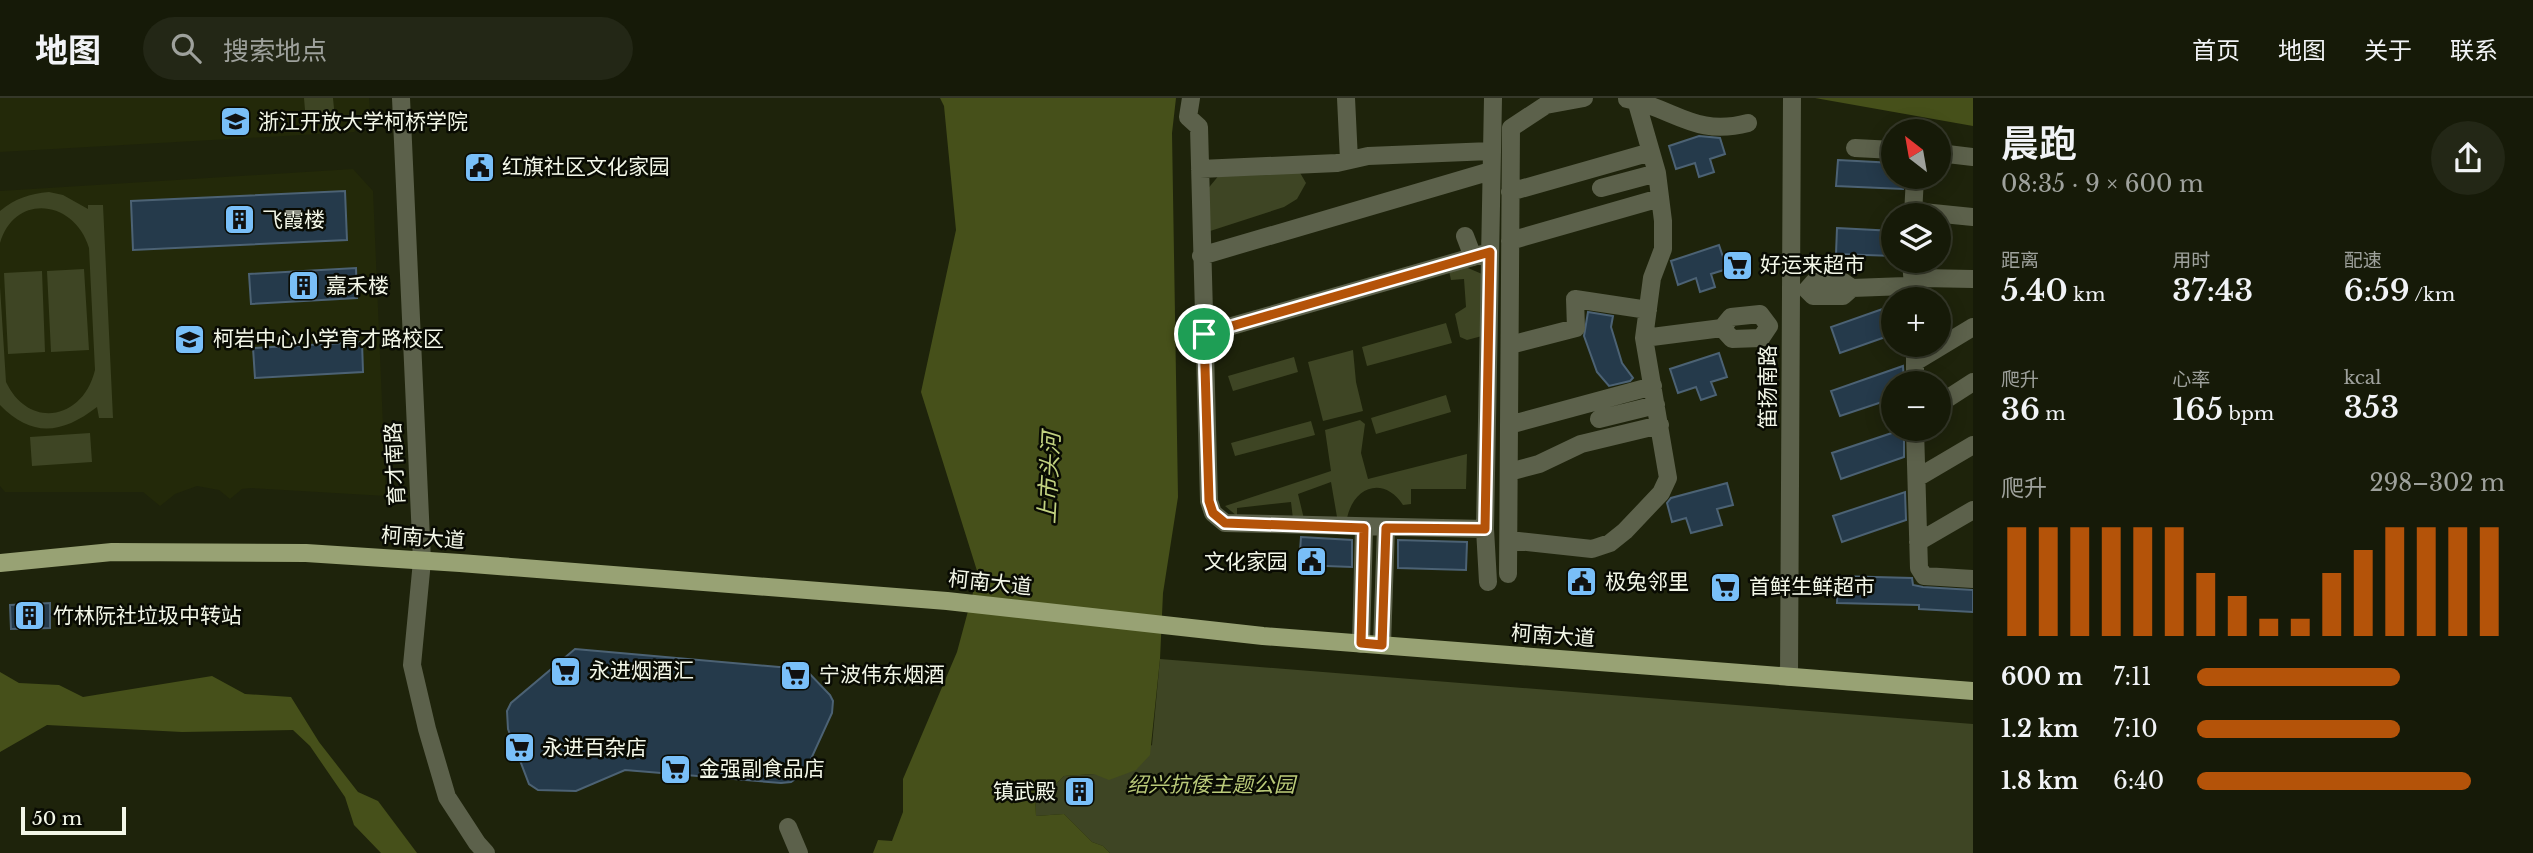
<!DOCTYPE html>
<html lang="zh">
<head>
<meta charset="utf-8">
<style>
  :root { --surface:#161a08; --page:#232716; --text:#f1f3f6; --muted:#9ea19c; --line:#353829; --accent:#b45309 }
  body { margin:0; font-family:"Libre Baskerville","Noto Sans SC",serif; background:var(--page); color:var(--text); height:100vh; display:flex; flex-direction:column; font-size:26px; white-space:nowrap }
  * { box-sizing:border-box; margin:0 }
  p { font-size:23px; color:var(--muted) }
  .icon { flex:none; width:38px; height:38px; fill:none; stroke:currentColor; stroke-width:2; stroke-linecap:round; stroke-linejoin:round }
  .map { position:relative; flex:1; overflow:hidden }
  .details { display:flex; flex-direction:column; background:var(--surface); width:560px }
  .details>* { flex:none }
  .needle { width:46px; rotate:329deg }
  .tools { position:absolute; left:1881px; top:21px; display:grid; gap:14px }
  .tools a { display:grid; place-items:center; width:70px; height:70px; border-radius:50%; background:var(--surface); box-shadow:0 4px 18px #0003,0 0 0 2px var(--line); font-size:35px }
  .scale { position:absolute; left:21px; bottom:18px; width:105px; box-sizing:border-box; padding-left:7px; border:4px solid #f3f7e8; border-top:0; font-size:19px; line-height:24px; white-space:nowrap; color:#f3f7e8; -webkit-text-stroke:5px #090b03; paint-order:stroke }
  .pin { position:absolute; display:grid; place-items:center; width:60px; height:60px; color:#fff; margin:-30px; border:4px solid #fff; border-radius:50%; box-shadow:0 2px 7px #0007 }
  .round { display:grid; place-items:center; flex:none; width:74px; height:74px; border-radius:37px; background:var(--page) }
  .head { display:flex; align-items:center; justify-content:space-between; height:119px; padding:0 28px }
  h1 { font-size:38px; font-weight:600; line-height:52px }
  .stats { display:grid; grid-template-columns:repeat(3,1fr); gap:10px; height:119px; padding:7px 28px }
  .stats div { display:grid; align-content:center }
  .stats b { font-size:30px; font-weight:600 }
  .stats small { font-size:19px; font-weight:400 }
  .stats p { font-size:19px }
  .chart { height:196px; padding:14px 28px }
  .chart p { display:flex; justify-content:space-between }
  .chart svg { width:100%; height:126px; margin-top:7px; stroke:var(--accent); stroke-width:6 }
  ul { padding:0 28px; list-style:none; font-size:23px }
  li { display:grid; grid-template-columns:112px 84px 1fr; align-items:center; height:52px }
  li i { height:18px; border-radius:9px; background:var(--accent) }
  header { display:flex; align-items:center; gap:42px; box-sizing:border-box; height:98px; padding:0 35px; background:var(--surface); border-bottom:2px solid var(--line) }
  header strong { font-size:33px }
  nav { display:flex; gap:38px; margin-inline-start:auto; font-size:24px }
  .search { width:490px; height:63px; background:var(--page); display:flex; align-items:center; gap:18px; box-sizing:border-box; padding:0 24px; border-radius:38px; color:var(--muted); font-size:26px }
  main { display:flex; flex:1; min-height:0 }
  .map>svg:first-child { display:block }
  .built { fill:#232909 }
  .green { fill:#3e4524 }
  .water { fill:#46501a }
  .building { fill:#253a4b; stroke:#4c6274; stroke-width:2 }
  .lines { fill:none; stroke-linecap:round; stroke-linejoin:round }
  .minor { stroke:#5c614b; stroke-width:18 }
  .major { stroke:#98a274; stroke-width:18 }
  .route-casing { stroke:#fff; stroke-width:14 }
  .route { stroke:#b45309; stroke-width:9 }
  .labels { text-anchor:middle; stroke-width:5; stroke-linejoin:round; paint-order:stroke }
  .poi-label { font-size:21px; fill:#f3f7e8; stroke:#090b03; text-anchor:start }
  .street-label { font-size:21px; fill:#f3f7e8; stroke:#090b03 }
  .park-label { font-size:21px; font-style:italic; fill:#baca79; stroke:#090b03 }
  .water-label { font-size:23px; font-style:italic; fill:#c2d280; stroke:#090b03 }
</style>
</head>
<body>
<header>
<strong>地图</strong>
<div class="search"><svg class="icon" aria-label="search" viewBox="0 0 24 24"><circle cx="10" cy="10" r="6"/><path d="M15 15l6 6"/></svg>搜索地点</div>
<nav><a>首页</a><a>地图</a><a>关于</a><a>联系</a></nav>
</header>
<main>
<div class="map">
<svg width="1973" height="755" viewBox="0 0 1973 755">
  <rect width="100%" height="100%" fill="#1e230b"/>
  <path class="built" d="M0 0H369L370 14 354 34 0 54Z
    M353 71 373 93 386 398 251 390 242 391 230 401 219 392 197 388 175 396 160 408 143 394H5L0 388V93Z"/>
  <path class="green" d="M304 0H333L335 21 306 24Z
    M1299 73 1306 85 1297 101 1284 109 1204 135 1206 93 1220 76Z
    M49 94 63 97 88 111V107H103L113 320H99L97 309C62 336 32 340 0 307V189L6 284C29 332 83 322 95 272L89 150C75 102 15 94 0 145V113C16 100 29 96 49 94Z
    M1461 167 1482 176V238L1467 242 1460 239 1455 216 1466 209 1464 181 1451 182 1449 173Z
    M84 171 89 252 51 254 47 173Z
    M42 173 45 254 8 256 4 175Z
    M1446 225 1452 245 1367 268 1362 249Z
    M1353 252 1356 284 1363 313 1323 323 1308 264Z
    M1294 259 1298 274 1233 293 1228 278Z
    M1446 297 1451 314 1376 336 1371 320Z
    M1360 322 1365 326 1361 355 1368 381 1467 356 1466 391H1411V406L1403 407C1384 378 1354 388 1347 420L1337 419 1331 384 1298 396 1304 421H1293L1291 404 1237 410V418L1225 408 1331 373 1325 332Z
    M1311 323 1315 337 1235 358 1231 345Z
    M90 335 92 364 32 368 30 339Z
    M1160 561 1973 626V755H1110L1103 748 1092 744 1064 716 1036 718 1035 691 1052 690 1064 678 1094 676 1152 647Z"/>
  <path class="water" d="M940 0H1176L1172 35 1178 399 1163 495 1160 561 1150 657 1136 672 1109 682 1094 676 1064 678 1052 690 1035 691 1036 718 1064 716 1092 744 1103 748 1110 755H873L878 742 892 743 903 714V681L957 554 978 476 921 294 956 132 944 8Z
    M1815 0H1973V28Z
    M0 574 19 585 59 587 83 599 212 578 245 596 291 599 319 644 358 694 378 703 417 755H381L354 727 345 699 310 648 293 632 182 634 47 627 0 654Z"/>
  <path class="building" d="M1699 38 1720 40 1725 56 1710 61 1714 74 1699 79 1695 65 1676 71 1669 48Z
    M1838 62 1894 65V79H1904L1903 91 1836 88Z
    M345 93 347 142 133 152 131 103Z
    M1837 130 1894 133V158L1836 156Z
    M1719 147 1727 171 1711 176 1715 189 1700 194 1696 180 1678 187 1671 163Z
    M356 170 357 200 251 206 249 176Z
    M1894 207V236L1840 255 1831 229Z
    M1588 214 1613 218 1611 229 1622 265 1633 280 1630 283 1609 288 1597 274 1584 238Z
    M362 244 363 274 255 280 253 250Z
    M1719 255 1727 279 1711 284 1716 297 1701 302 1696 289 1678 295 1670 271Z
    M1903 268 1904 285H1894V300L1840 318 1831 293Z
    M1904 331V359L1841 381 1832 355Z
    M1727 385 1733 407 1717 411 1722 427 1691 435 1686 420 1672 424 1667 405 1671 400Z
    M1905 394 1906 422 1842 444 1833 418Z
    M1301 439 1352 442V469L1299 467Z
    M1398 442 1467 444 1466 472 1398 470Z
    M1838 478 1912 480 1913 487 1923 489 1973 492V514L1919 511V507L1837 505Z
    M50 505V530L11 531 10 507Z
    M575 551 802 571 808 574 830 597 833 603 832 615 805 674 791 684 781 685 625 672 576 693 538 692 529 686 508 631 507 613 511 605Z"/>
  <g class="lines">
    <path class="minor" d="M401 0 422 463 412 567 427 631 447 699 477 745 486 755
      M1191 0 1188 19 1199 29 1209 403 1213 415 1225 425 1485 431
      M1346 0 1349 62
      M1627 1C1676 11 1695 39 1748 25
      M1855 50 1894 52
      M1939 55 1973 59
      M1200 71 1337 65 1368 58 1491 53
      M1601 90 1657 75
      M1510 94 1651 54
      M1913 113 1973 119
      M1913 117 1915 79
      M1465 138 1473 159
      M1510 143 1660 100
      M1201 158 1491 73
      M1911 163 1914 201
      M1842 183 1852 190 1843 198H1813L1807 192 1814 184Z
      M1852 190 1906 188 1922 180 1973 181
      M1760 216 1769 228 1761 240 1732 241 1722 230 1731 219Z
      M1204 236 1490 154
      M1644 240 1722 230
      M1510 247 1576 230 1575 201 1648 212
      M1915 247V285
      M1915 264 1973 229
      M1939 306 1973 284
      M1599 321 1656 307
      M1509 327 1653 288
      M1915 331 1919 470 1924 478 1973 481
      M1509 374 1539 366 1581 346 1660 327
      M1917 380 1973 347
      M1509 442 1592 451 1610 445 1625 433 1661 395 1668 380 1644 240 1652 180 1663 151V123L1657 75 1636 2
      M1918 444 1973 412
      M1508 476 1511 30 1546 7 1584 0
      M1488 484 1485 431 1493 0
      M1361 546 1364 430
      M1382 547 1386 430
      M1789 579 1792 0
      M788 729 799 755"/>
    <path class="major" d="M0 465 112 454 306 455 460 465 947 503 1263 538 1973 593"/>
  </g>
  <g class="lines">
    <defs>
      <path id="route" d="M1490 154 1485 431 1386 430 1382 547 1361 545 1364 430 1225 425 1213 415 1209 403 1204 236Z"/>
    </defs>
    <use href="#route" class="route-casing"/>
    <use href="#route" class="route"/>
  </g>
  <defs>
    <symbol id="university-square" viewBox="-11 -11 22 22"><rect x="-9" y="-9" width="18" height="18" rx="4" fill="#79bff8" stroke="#090b03"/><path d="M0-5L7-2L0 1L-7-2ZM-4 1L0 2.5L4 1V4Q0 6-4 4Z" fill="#111"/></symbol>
    <symbol id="civic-square" viewBox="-11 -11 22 22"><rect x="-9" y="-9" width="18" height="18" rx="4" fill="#79bff8" stroke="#090b03"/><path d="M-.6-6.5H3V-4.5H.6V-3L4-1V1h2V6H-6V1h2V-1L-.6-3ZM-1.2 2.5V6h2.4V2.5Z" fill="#111"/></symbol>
    <symbol id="building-square" viewBox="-11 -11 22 22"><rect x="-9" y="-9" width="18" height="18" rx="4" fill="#79bff8" stroke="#090b03"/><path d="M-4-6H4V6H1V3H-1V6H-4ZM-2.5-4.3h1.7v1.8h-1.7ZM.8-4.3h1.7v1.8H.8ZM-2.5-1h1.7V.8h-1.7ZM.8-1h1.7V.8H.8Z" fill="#111"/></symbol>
    <symbol id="supermarket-square" viewBox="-11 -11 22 22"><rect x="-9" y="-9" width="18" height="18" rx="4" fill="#79bff8" stroke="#090b03"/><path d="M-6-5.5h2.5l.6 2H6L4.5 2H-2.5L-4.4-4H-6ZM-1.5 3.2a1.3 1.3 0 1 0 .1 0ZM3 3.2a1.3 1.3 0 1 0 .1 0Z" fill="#111"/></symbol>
    <symbol id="school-square" viewBox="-11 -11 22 22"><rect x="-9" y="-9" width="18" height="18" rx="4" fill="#79bff8" stroke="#090b03"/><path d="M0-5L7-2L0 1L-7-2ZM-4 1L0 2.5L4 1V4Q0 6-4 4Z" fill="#111"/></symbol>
  </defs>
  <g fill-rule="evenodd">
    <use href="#university-square" x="218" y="6" width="35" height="35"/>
    <use href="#civic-square" x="462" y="52" width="35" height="35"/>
    <use href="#building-square" x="222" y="104" width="35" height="35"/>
    <use href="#supermarket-square" x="1720" y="150" width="35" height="35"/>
    <use href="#building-square" x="286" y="170" width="35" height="35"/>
    <use href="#school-square" x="172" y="224" width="35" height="35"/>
    <use href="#civic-square" x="1294" y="446" width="35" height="35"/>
    <use href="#civic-square" x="1564" y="466" width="35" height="35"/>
    <use href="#supermarket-square" x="1708" y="472" width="35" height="35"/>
    <use href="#building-square" x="12" y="500" width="35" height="35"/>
    <use href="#supermarket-square" x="548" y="556" width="35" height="35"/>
    <use href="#supermarket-square" x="778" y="560" width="35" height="35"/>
    <use href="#supermarket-square" x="502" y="632" width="35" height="35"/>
    <use href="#supermarket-square" x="658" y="654" width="35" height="35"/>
    <use href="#building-square" x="1062" y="676" width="35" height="35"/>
  </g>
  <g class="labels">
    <g class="poi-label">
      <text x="258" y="31">浙江开放大学柯桥学院</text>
      <text x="502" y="76">红旗社区文化家园</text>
      <text x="262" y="129">飞霞楼</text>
      <text x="1760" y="174">好运来超市</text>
      <text x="326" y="195">嘉禾楼</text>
      <text x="213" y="248">柯岩中心小学育才路校区</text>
      <text x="1288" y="471" text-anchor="end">文化家园</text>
      <text x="1605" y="491">极兔邻里</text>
      <text x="1749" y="496">首鲜生鲜超市</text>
      <text x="53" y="525">竹林阮社垃圾中转站</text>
      <text x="589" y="580">永进烟酒汇</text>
      <text x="819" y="584">宁波伟东烟酒</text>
      <text x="542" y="657">永进百杂店</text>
      <text x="699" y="678">金强副食品店</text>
      <text x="1056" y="701" text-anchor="end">镇武殿</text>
    </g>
    <g class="street-label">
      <text transform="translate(1768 289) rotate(-90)" y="7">笛扬南路</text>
      <text transform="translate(395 366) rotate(-93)" y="7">育才南路</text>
      <text transform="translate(423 440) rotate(4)" y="7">柯南大道</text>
      <text transform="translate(990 485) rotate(6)" y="7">柯南大道</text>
      <text transform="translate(1553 538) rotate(4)" y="7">柯南大道</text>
    </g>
    <g class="park-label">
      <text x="1211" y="694">绍兴抗倭主题公园</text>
    </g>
    <g class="water-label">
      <text transform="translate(1049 380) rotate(-87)" y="8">上市头河</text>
    </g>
  </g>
</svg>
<div class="tools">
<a><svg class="needle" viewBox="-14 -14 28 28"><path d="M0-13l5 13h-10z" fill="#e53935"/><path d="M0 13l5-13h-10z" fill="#9ea19c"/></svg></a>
<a><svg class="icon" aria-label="layers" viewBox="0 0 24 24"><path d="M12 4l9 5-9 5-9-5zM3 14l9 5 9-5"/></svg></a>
<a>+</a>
<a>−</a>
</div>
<div class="scale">50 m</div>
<div class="pin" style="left:1204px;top:236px;background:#1e9e55"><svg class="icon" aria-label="arrive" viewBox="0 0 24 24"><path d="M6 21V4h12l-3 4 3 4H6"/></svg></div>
</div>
<section class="details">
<div class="head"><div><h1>晨跑</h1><p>08:35 · 9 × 600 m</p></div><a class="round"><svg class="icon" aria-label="share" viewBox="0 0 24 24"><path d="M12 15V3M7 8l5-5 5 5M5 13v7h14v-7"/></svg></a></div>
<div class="stats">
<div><p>距离</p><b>5.40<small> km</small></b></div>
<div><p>用时</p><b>37:43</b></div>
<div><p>配速</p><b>6:59<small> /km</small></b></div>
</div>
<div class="stats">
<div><p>爬升</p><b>36<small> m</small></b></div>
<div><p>心率</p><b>165<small> bpm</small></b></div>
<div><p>kcal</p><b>353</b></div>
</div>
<div class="chart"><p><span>爬升</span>298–302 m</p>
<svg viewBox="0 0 160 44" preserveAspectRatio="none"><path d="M5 44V6M15 44V6M25 44V6M35 44V6M45 44V6M55 44V6M65 44V22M75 44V30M85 44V38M95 44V38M105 44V22M115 44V14M125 44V6M135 44V6M145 44V6M155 44V6"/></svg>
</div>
<ul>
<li><b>600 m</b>7:11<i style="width:66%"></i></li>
<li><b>1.2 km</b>7:10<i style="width:66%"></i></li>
<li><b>1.8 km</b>6:40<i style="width:89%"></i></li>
</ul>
</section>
</main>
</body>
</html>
